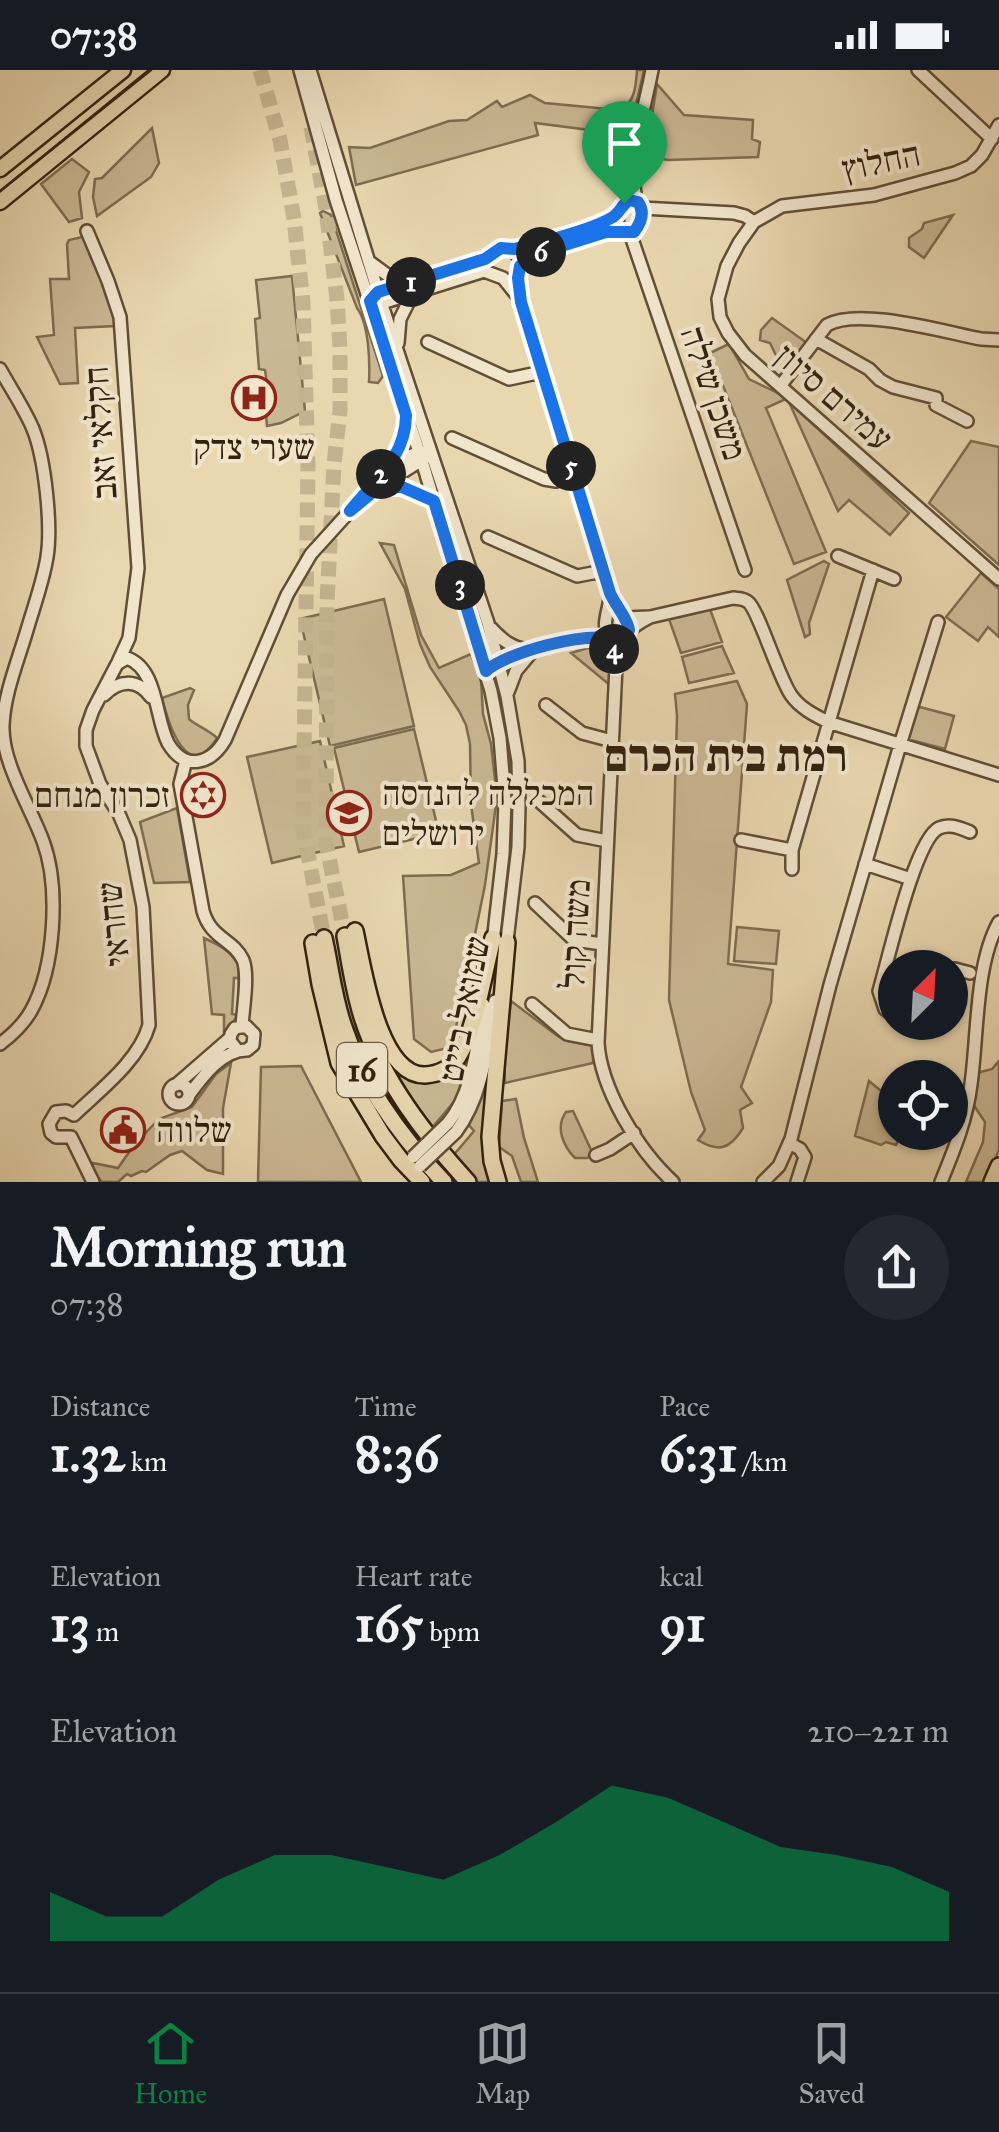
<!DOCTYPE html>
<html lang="en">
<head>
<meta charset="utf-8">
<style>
  :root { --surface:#171b24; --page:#242831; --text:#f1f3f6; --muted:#9ea1a6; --line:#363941; --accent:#0b8043 }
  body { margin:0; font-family:"IM FELL Great Primer","Frank Ruhl Libre",serif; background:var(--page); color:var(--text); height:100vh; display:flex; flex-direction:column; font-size:38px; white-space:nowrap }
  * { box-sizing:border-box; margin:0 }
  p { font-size:32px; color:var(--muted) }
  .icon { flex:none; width:55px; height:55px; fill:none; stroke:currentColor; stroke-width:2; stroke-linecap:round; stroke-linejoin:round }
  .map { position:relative; height:1112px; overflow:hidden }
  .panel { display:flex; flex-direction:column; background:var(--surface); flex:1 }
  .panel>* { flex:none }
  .needle { width:65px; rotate:24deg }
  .tools { position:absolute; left:878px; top:880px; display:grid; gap:20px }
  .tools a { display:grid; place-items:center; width:90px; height:90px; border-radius:50%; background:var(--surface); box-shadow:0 2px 8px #0004; font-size:50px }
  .pin { position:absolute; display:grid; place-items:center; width:85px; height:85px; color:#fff; margin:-102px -42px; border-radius:50% 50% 50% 0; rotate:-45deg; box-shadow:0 0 10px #0007 }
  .pin .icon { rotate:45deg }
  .km { position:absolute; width:50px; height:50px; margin:-25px; border-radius:50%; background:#222; color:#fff; font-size:28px; line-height:50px; text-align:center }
  .round { display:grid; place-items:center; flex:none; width:105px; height:105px; border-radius:52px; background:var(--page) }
  .overview { display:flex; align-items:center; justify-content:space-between; height:170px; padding:0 50px }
  h1 { font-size:55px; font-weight:700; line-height:75px }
  .stats { display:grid; grid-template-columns:repeat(3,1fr); gap:15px; height:170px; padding:10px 50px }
  .stats div { display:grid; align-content:center }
  .stats b { font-size:50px; font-weight:700 }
  .stats small { font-size:28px; font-weight:400 }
  .stats p { font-size:28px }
  .chart { height:280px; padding:20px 50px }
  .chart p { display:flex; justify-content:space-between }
  .chart svg { width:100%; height:180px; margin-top:10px; fill:var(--accent); opacity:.7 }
  .status { display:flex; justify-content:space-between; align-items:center; height:70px; padding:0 50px; background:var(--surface); direction:ltr }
  .status svg { height:28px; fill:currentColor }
  .dock { display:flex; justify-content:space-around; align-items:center; height:140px; border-top:2px solid var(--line); background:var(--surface); font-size:28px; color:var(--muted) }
  .dock a { display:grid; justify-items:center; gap:5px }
  .dock .selected { color:var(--accent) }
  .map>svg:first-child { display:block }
  .green { fill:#cab894; stroke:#7e6c50; stroke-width:2.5 }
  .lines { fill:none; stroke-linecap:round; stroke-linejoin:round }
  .highway-tunnel { stroke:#c4b38f; stroke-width:15; stroke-dasharray:15 8; stroke-linecap:butt }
  .minor-casing { stroke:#604e36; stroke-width:16 }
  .major-casing { stroke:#32210d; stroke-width:19 }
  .highway-casing { stroke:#32210d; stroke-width:20 }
  .minor { stroke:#f1e5cc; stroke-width:11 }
  .major { stroke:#e9d7b0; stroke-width:14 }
  .highway { stroke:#e9d7b0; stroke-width:15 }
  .tram { stroke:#32210d; stroke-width:2.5 }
  .minor-bridge-casing { stroke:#604e36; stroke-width:16; stroke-linecap:butt }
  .minor-bridge { stroke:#f1e5cc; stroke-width:11 }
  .route-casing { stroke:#fff; stroke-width:20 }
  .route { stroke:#1a73e8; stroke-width:12 }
  .labels { text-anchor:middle; stroke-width:8; stroke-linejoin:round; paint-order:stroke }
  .shield { fill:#f1e5cc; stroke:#6b5c46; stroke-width:2.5 }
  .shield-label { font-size:32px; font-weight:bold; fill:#32210d }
  .street-label { font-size:35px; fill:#32210d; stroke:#f1e5cc }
  .poi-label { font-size:35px; fill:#32210d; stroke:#f1e5cc; text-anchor:start }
  .district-label { font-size:45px; font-weight:bold; fill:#32210d; stroke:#f1e5cc }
</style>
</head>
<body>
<div class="status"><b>07:38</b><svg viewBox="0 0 49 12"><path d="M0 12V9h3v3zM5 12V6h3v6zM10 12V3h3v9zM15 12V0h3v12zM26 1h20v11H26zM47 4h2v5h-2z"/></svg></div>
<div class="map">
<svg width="999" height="1112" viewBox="0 0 999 1112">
  <rect width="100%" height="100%" fill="#e9d7b0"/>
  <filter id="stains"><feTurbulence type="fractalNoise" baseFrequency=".002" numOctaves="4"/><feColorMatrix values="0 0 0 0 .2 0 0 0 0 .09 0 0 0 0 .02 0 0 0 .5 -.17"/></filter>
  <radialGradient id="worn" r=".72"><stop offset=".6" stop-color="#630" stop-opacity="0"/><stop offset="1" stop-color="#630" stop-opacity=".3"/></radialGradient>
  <path class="green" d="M637 0H644L629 65 535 53 538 65 356 115 349 77 370 78 449 51 467 50 497 31 502 37 530 25 545 33 619 40C635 34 636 15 637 0Z
    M657 14 684 45 753 50 752 69 760 72 758 87 668 90 657 88 644 96Z
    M152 58 159 93 151 107 97 146 93 127 95 109 102 108Z
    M72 89 89 102 79 122 82 148 69 152 41 114Z
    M323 141 331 145 383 306 378 313 369 312C370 292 369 254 357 238L320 143Z
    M953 145 924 188 909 177V168L922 159 924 153Z
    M82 167 86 170 112 235 115 256 75 258 78 313 60 314 37 267 54 265 50 209H69L67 174 69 170Z
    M292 206 305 341 281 353 267 356 265 336 270 335 265 300 259 299 255 249 260 248 256 210Z
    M772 248 807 273 785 304 770 273 760 270 761 260Z
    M729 274 749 309 788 328 766 338 826 482 794 494 710 283Z
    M789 332 909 443 890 465 849 430 838 441Z
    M971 371 999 377V495L929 433Z
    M380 473 394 475 421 565 439 598 471 584 481 610 483 644 491 674 497 728 485 815 452 977 431 982 414 969 403 806 451 805 479 793 471 734 470 674 466 655 459 641 430 597 420 574 405 519Z
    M824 491 829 494 809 553 810 564 805 567 787 510Z
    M981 503 999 519V567L988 557 978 571 946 547Z
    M384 529 414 656 330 676 300 549Z
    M710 539 722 572 681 583 669 549Z
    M608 572 611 616 571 583Z
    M722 576 734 603 689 613 682 587Z
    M737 611 747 634 728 894 773 900 771 932 741 1017 752 1033 740 1040 743 1058C730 1079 719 1083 698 1070L705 1060 691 1022 669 930 677 646 675 624Z
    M190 618 194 620 188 635 189 649C198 657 208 659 217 668 187 716 168 652 162 628Z
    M916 636 954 646 945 679 907 669Z
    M414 659 439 763 359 782 334 678Z
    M320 671 344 776 272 793 247 687Z
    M177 738 190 812 154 813 140 752Z
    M737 857 779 861 776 894 734 891Z
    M204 868C224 877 239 885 242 908H234L232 944 238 945 224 965V945L212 944Z
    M511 931 559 967 568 971 593 976V993L505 1013 504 987Z
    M472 969 457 1028 431 1059 402 1018 391 996C435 1033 448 1005 472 969Z
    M999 991V1080L985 1112H966L983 1072 985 1052 973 1034 977 1003 992 999Z
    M231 993 223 1038V1104L207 1100 182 1081 170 1085 146 1102 142 1101 131 1106 127 1104 118 1112H102L92 1101 93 1093 118 1098 134 1075 159 1049 192 1037 216 1004Z
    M301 996 361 1112H258L261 997Z
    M869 1011 886 1025 895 1028V1062L901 1063 896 1075 886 1072 881 1075 855 1066Z
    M489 1013C485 1047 479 1078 489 1112H474L452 1087 474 1061 468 1054C475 1042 481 1022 489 1013Z
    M516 1029 524 1068 538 1112H521L512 1086 499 1077 502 1031Z
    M573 1041 593 1084 587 1088H575C563 1076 555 1057 566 1042Z"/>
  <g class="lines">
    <path class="highway-tunnel" d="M260 0 280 70 294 149 303 233 308 395 303 758 324 868
      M311 57 326 139 337 229 340 278V341L334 394 327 533 326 773 345 866"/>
    <defs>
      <path id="minor" d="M300 0 336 130 422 391 491 621 500 668 505 730 503 784 493 872
        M310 0 383 238 488 553 507 626 518 691 519 735 518 777 506 879
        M918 0 992 69
        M999 55 982 85 971 96 955 103 874 125 782 136 754 152 739 173 727 196 718 229 720 247 728 263 745 285 999 509
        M633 130 641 135V148L633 162 627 163 619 159C615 147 619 133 633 130Z
        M636 131C628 88 644 42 652 0
        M642 138 734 143 745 146 754 152
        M87 161 108 211 120 247 138 498 129 568 118 592
        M630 163 745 500
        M513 179 521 191 518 207 521 232 610 523 622 547
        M371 193 390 207 407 212
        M521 196C537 180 599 161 622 162
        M375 225 378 222 478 191 501 178 513 179 526 176 603 152 619 142
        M374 232 382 233 484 201 503 208 519 228
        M816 269 869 299 880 310 893 317 936 328V335L967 351
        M428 272 509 309 542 302
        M398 273 400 249 413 223
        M0 299C11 319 24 338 33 359 45 389 52 455 47 487 43 512 34 536 27 560 18 591 4 624 3 656 2 693 30 736 43 771 60 817 55 898 31 941 23 955 12 965 0 974
        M781 315 827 255C859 237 944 262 981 269L999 270
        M452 368 544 409 556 411 574 404
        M392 392 404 370 406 349
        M379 417H402L434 431
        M369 419C383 401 403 383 427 382
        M488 467 577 506 603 501
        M838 486 894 509
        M610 527C609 542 599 559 612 569
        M650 547C625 559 620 570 616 596L598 973C601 1020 639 1081 673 1112
        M625 548 650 547 733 528C739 529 743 528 748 532 758 539 778 606 791 625 800 638 814 645 828 652L999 705
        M491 558C502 570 513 579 530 580
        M493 595C523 580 576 563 610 568
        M508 622 516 601 531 583
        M104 625C120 609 138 609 151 627
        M546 635 582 663 612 671
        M186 690 180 714 203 841C211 869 233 869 243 890 249 905 243 939 242 956
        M540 732 577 765 607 771
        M741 770 792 780
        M865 794 911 809
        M792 799V780L873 500
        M535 833 574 870 602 874
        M950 905 955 899 970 903
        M532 934 567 964 598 970
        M895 947 885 939 879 921C888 891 915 769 939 758 950 753 960 758 970 762
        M169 1024a10 10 0 1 1 20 0a10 10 0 1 1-20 0Z
        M176 1015 230 968
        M189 1025C203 1006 222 980 247 980L253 975 254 964 246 956 235 958 231 964 230 971 237 980
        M74 1045C100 1020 139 991 149 955L143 837 130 770 119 744 100 714 86 676V660L93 640 117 594 127 588C158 599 155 648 168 673 185 702 211 694 225 670L287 525 311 484 350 441 379 417 428 386
        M448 1053C474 1021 476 975 484 935
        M456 1062C484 1024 487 976 495 931
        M71 1067H56L51 1063 49 1054 56 1042 66 1041 74 1045
        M71 1067 93 1112
        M789 1073 800 1079 805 1087 797 1112
        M596 1085 610 1079 634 1063
        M763 1112 779 1096 791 1069 830 915 900 675 938 552
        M941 1112C954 1080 967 1049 971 1014 978 964 975 895 999 852"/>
      <path id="major" d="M0 99 123 0
        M0 132 162 0"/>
      <path id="highway" d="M355 861C363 897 378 1006 425 1005 439 1004 451 998 458 987 476 958 484 902 493 868
        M345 866C350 894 354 923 363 950 383 1011 425 1065 468 1112
        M324 868C331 899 334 931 345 960 364 1017 403 1069 444 1112
        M313 873 320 914 339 993 383 1066 401 1090 422 1112
        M498 1112 492 1091 490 1067 507 872
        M992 1112 999 1096"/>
    </defs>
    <use href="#minor" class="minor-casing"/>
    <use href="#major" class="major-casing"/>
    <use href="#highway" class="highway-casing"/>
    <use href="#minor" class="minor"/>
    <use href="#major" class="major"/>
    <use href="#highway" class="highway"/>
    <path class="tram" d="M0 121 151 0"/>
    <defs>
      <path id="minor-bridge" d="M413 1087 448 1053
        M420 1096 456 1062"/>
    </defs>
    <use href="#minor-bridge" class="minor-bridge-casing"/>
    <use href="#minor-bridge" class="minor-bridge"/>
  </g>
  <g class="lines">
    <defs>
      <path id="route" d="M629 130 638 132C645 142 641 153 634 162H606L555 178 533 185 520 196 518 208 521 232 610 523C615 535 628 549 629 560L622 568 616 596 612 569C585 562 507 582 486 601L434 431 402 417H379L350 441C375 410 406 387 406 345L370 231 378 222 485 189 501 178 514 179C539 173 592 160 613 147 620 142 622 135 629 130Z"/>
    </defs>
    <use href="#route" class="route-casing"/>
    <use href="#route" class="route"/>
  </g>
  <defs>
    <symbol id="hospital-ring" viewBox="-11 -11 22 22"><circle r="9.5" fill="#f1e5cc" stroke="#8f2418" stroke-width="1.5"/><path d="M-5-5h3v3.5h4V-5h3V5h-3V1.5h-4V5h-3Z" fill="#8f2418"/></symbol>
    <symbol id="synagogue-ring" viewBox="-11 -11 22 22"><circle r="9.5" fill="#f1e5cc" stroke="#8f2418" stroke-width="1.5"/><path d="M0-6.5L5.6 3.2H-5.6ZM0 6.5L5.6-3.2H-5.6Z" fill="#8f2418"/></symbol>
    <symbol id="university-ring" viewBox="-11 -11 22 22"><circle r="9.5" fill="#f1e5cc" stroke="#8f2418" stroke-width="1.5"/><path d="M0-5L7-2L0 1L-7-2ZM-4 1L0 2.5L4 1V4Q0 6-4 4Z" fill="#8f2418"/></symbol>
    <symbol id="civic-ring" viewBox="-11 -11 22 22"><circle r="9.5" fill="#f1e5cc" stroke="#8f2418" stroke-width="1.5"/><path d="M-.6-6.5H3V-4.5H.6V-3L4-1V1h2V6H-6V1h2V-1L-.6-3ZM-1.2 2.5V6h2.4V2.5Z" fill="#8f2418"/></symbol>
  </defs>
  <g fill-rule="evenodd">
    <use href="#hospital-ring" x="229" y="303" width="50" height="50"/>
    <use href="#synagogue-ring" x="178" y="700" width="50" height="50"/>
    <use href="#university-ring" x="324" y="718" width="50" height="50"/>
    <use href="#civic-ring" x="98" y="1035" width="50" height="50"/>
  </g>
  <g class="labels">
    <rect class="shield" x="337" y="973" width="50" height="54" rx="8"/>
    <g class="shield-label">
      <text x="362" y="1011">16</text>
    </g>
    <g class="street-label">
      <text transform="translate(881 91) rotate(-12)" y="12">החלוץ</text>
      <text transform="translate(714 323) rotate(71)" y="12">משכן שילה</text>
      <text transform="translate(834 327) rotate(41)" y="12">עמירם סיוון</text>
      <text transform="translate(100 363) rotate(-94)" y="12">חקלאי זאב</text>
      <text transform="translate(113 854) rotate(-96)" y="12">שחראי</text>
      <text transform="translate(575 864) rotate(-87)" y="12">משה קול</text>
      <text transform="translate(464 939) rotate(-79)" y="12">שמואל בייט</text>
    </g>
    <g class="poi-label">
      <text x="254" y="389" text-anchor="middle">שערי צדק</text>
      <text x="382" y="735">המכללה להנדסה<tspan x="382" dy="40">ירושלים</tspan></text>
      <text x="170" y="737" text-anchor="end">זכרון מנחם</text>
      <text x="156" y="1072">שלווה</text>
    </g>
    <g class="district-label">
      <text x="726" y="701">רמת בית הכרם</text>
    </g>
  </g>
  <rect width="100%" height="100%" filter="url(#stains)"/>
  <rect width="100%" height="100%" fill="url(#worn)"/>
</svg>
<div class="tools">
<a><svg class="needle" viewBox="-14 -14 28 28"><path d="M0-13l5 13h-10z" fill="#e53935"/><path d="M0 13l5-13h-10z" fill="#9ea1a6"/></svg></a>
<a><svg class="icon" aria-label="locate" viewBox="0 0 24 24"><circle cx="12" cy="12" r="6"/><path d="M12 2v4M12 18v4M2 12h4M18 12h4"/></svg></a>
</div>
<div class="pin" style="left:624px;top:133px;background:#1e9e55"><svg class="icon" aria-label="arrive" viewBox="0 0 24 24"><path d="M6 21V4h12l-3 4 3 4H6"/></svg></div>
<b class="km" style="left:411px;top:212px">1</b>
<b class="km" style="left:381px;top:404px">2</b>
<b class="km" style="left:460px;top:515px">3</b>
<b class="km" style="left:614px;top:579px">4</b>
<b class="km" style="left:571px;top:396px">5</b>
<b class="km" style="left:541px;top:182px">6</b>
</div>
<section class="panel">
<div class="overview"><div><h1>Morning run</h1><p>07:38</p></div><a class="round"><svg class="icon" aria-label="share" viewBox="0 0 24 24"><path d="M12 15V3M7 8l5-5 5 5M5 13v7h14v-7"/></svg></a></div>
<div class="stats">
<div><p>Distance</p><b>1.32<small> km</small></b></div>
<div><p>Time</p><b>8:36</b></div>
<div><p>Pace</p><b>6:31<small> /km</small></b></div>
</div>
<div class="stats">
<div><p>Elevation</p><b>13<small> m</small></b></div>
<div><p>Heart rate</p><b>165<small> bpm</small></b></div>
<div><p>kcal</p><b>91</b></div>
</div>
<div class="chart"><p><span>Elevation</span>210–221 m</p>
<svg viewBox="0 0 160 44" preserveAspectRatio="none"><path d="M0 44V32L10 38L20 38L30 29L40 23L50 23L60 26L70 29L80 23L90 15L100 6L110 9L120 15L130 21L140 23L150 26L160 32V44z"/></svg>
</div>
</section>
<nav class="dock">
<a class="selected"><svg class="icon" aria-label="home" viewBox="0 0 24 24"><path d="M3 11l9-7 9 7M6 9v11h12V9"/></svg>Home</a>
<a><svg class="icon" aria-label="map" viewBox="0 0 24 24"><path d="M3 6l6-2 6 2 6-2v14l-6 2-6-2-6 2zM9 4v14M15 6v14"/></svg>Map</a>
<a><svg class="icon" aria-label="saved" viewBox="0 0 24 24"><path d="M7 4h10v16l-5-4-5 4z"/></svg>Saved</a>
</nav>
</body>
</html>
